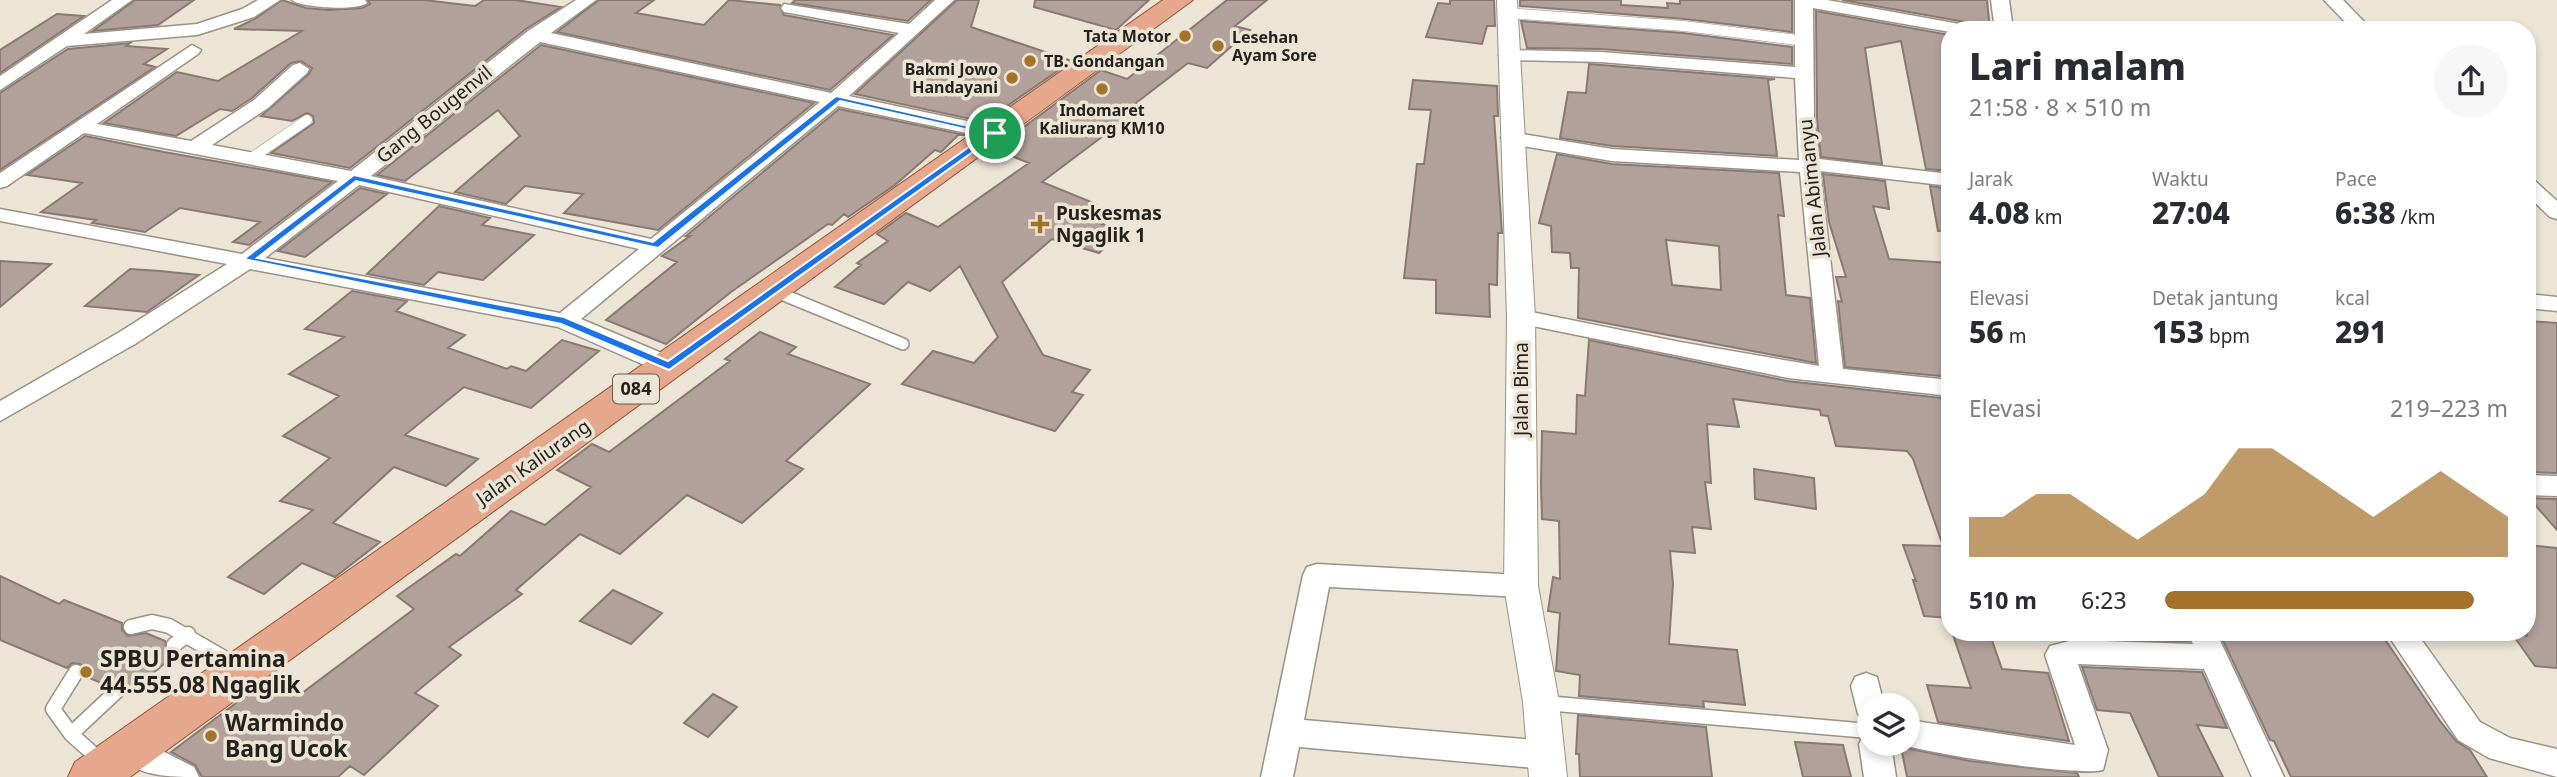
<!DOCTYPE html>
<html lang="id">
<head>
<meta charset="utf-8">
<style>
  :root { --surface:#fff; --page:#f7f7f7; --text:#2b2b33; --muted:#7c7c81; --accent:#a5722a }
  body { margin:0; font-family:"Noto Sans",sans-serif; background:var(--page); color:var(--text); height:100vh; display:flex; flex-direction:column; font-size:26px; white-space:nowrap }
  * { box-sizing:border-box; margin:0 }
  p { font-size:23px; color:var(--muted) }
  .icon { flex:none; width:38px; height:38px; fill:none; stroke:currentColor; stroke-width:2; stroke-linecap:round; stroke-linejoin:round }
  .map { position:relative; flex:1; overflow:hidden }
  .sheet { position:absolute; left:1941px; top:21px; width:595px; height:620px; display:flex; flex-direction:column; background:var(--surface); border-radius:28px; box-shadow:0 4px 10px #0003 }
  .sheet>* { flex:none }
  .controls { position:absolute; left:1857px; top:693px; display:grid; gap:14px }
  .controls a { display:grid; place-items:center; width:63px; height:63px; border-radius:50%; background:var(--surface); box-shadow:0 4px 10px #0003; font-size:35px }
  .pin { position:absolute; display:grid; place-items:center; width:60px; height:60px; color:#fff; margin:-30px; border:4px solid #fff; border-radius:50%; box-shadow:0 2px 7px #0007 }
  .round { display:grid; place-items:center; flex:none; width:74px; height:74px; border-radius:37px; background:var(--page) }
  .summary { display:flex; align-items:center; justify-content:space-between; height:119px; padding:0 28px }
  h1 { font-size:38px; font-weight:800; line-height:52px }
  .figures { display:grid; grid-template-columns:repeat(3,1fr); gap:10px; height:119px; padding:7px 28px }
  .figures div { display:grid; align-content:center }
  .figures b { font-size:30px; font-weight:800 }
  .figures small { font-size:19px; font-weight:400 }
  .figures p { font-size:19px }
  .chart { height:196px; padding:14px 28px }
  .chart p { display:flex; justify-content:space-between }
  .chart svg { width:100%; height:126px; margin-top:7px; fill:var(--accent); opacity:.7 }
  ul { padding:0 28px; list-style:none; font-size:23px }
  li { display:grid; grid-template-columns:112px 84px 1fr; align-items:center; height:52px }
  li i { height:18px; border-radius:9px; background:var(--accent) }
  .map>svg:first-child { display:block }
  .building { fill:#b2a19b; stroke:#897973; stroke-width:2; fill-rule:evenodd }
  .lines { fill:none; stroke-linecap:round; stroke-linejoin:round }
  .service-far2-casing { stroke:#9a9284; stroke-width:11 }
  .service-far1-casing { stroke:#9a9284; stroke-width:14 }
  .service-casing { stroke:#9a9284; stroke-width:17 }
  .minor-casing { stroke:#9a9284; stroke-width:3 }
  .tertiary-casing { stroke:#9a9284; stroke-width:2 }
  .primary-casing { stroke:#985333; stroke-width:2 }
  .service-far2 { stroke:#fff; stroke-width:10 }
  .service-far1 { stroke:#fff; stroke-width:11 }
  .service { stroke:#fff; stroke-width:14 }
  .minor { fill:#fff; fill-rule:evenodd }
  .tertiary { fill:#fff; fill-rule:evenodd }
  .primary { fill:#e6a88c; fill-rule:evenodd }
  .route { fill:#1a73e8; stroke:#fff; stroke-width:2; fill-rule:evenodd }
  .poi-dot { fill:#a5722a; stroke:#ece4d5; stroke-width:2.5 }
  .labels { text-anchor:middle; stroke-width:7; stroke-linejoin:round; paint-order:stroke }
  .far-poi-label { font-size:16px; font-weight:bold; fill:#24211c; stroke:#ece4d5; text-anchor:end }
  .shield { fill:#ece4d5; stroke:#605c54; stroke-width:2 }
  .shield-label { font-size:18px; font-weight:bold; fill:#24211c }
  .street-label { font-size:19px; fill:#24211c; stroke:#ece4d5 }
  .poi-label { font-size:19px; font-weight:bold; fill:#24211c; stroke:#ece4d5; text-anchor:start }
  .near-poi-label { font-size:23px; font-weight:bold; fill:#24211c; stroke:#ece4d5; text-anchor:start }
</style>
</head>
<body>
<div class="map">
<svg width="2557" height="777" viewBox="0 0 2557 777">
  <rect width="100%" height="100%" fill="#ece4d5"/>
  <path class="building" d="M135 0H194L158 25 93 31Z
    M282 0 306 8 329 10 362 8 370 4 368 0H424L475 6 484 0H516L561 7 526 29 350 168 271 153 314 123 313 116 307 113 292 121 261 116 309 74 312 68 301 61 291 63 252 98 232 111 220 109 176 136 104 123 177 72 218 81 302 31 234 29 255 19Z
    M599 0H654L636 13 704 25 729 0 780 5 784 15 893 35 830 90 557 32Z
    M795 0H931L908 21 792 3Z
    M957 0H979L971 27 1072 61 984 122 855 94Z
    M1035 0H1149L1116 30 1034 7Z
    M1227 0H1267L1235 26 1250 30 1207 68 1188 63 1136 103 1143 106 1042 182 1096 204 1079 217 1122 230 1099 253 1052 239 1002 282 1043 355 1090 370 1072 392 1083 395 1055 431 902 384 933 351 974 363 998 337 960 266 930 291 908 282 884 304 835 287 861 265 857 263 888 241 877 234 906 213 938 227 1029 163 994 149 1101 70 1127 79Z
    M1450 0H1494L1495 26H1487L1482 44 1426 37 1438 3 1450 4Z
    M1520 0H1621V5L1668 8 1667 3 1680 4V0H1792V32L1685 19 1520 6Z
    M1842 0H1987L1990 30 1976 29 1965 22Z
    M1816 11 1950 35V171L1926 169 1901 41 1865 48 1882 164 1821 157 1817 118Z
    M57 14 84 16 0 73V50Z
    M1521 21 1683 33 1792 47V64L1601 49 1527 48Z
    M130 43 126 46 167 49 144 64 155 67 0 170V93L68 49Z
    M541 45 814 103 658 230 564 213 583 194 525 186 506 204 455 192 520 136 498 110 405 181 377 175Z
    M1589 64 1775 79 1768 80 1777 156 1612 146 1560 138 1568 92 1586 93Z
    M1413 80 1497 86 1498 116H1494L1502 233H1498L1497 285 1489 284 1490 317 1436 313V280L1404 278 1417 164H1424L1431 110 1409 109Z
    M839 109 965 135H958L941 152 935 150 895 185 848 217 844 214 832 225 828 224 731 292 666 344 606 320 677 262 662 256 690 236H686Z
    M85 136 164 152 332 182 249 245 233 242 260 222 180 208 145 232 92 223 96 220 41 212 82 183 27 175Z
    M1557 154 1612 164 1779 173 1784 216 1778 215 1786 295 1810 298 1816 363 1578 318 1579 268H1571L1570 253 1552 252 1551 226 1539 223ZM1666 240 1719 246 1721 290 1672 285Z
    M1823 174 1885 181 1889 209 1873 206 1889 259 1950 263V377L1845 367 1838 301 1842 302 1836 277H1846L1829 222Z
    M1930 186 1950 189V230L1938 231Z
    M360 188 387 194 305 257 278 251Z
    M439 206 490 218 482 225 534 235 483 280 438 272 424 285 367 274Z
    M0 261 51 264 0 307Z
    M130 269 160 271 199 275 147 312 85 306Z
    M352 291 407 301 396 311 465 335 448 348 507 369 511 366 526 371 562 340 599 351 531 408 464 387 405 435 478 459 446 486 394 467 333 523 380 542 335 577 302 563 264 594 228 577 313 510 280 501 330 458 283 436 339 396 289 374 344 337 305 329Z
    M2527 321 2557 323V473L2527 472Z
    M760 332 796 347 788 354 870 384 786 461 803 469 742 523 687 495 620 554 580 534 516 590 522 594 449 647 461 655 415 693 438 706 364 775 350 766 338 777H202L195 765 171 752 272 676 302 693 414 609 397 596 456 554 460 556 511 511 545 525 591 487 557 470 592 444 609 452 730 361 725 359Z
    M1589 340 1787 381 1950 399V618L1924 616 1913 580 1916 581 1903 545 1943 546 1913 459 1907 451 1836 446 1828 416 1821 415 1820 410 1733 399 1739 427 1707 424 1711 483 1705 482 1711 529 1692 527 1695 553 1670 551 1673 584 1669 644 1737 650 1745 705 1703 701 1704 707 1579 696 1580 675 1556 671 1560 613 1548 611 1553 577 1560 579 1559 521 1542 519 1541 484 1542 431 1576 434 1577 395 1585 396Z
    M1754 469 1814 478 1816 509 1755 499Z
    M2529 498 2557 499V530Z
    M2527 545 2557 548V668L2535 666 2513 635 2527 636Z
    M0 576 59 604 64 600 122 623V630L128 636 146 633 165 641 167 651 176 654 128 694 121 681 108 686 85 676V668L80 664 72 663 67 668 0 640Z
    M613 590 662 613 631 644 580 621Z
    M1952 632H1989L2002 669 2048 673 2069 741 1938 722 1927 685 1971 688Z
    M2061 632H2185L2189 641 2064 640Z
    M2219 632H2380L2440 721 2456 741 2470 750 2487 777H2291L2274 741 2270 740Z
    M2082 667 2202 672 2227 728 2197 725 2223 777H2159L2130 713 2097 710Z
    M713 694 737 707 708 737 684 723Z
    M1578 715 1706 727 1712 777H1580L1579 754H1576Z
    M1795 742 1843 745 1851 777H1803Z
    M1901 747 1970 761 2077 773 2079 777H1907Z"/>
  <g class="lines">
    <defs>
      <path id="service-far2" d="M1507 13 1684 26 1805 41
        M250 159 307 120"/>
      <path id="service-far1" d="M774 291 903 344"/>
      <path id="service" d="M131 627 152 622 169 626 238 666
        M174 645 188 634
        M76 672 53 709 71 734 101 761
        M1545 703 1869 731
        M71 734 118 690"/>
      <path id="minor" d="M112 0H132L84 34 197 24 242 9 258 0H280L254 17 197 35 67 46 0 90V76Z
        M292 0H365L367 3C358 11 301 8 292 0Z
        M576 0H596L551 33 831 93 899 33 790 13 784 12 781 8 784 4 909 24 935 0H954L849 96 995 127 1005 133 995 139 838 106 581 319 678 360 681 366 678 372H660L558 327 250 269 135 344 0 421V401L118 333 227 264 0 221V209L242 254 338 181 84 133 7 186 0 188V173L192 45 201 50 198 54 97 124 191 141 254 100 293 65 300 63 309 69 307 73 268 108 212 145 351 171 528 31ZM540 42 820 102 651 239 371 176ZM359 185 639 249 560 313 265 258Z
        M1795 0H1827L1965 25 1974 30H1950V32L1813 8 1814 118 1819 159 1950 174V186L1820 171 1843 369 1950 380V396L1788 378 1513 322 1509 317 1513 312 1521 310 1680 342 1819 366 1800 172 1612 161 1511 144 1501 138 1511 132 1612 149 1799 160 1795 78 1601 62 1508 60 1499 55 1508 50 1601 52 1795 67Z
        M1991 0H2009L2013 30H1995Z
        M2324 0H2343L2372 30H2353Z
        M2527 178 2534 180 2557 201V219L2550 217 2527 195Z
        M2527 294 2557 297V311L2527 308Z
        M2527 475 2557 476V496L2527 495Z
        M1317 564 1521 575 1531 578 1535 586 1531 594 1521 597 1329 587 1304 720 1546 741 1557 745 1562 755 1557 765 1546 769 1299 747 1293 777H1261L1303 575 1307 567Z
        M2188 632H2216L2284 777H2252L2204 669 2078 664 2108 750 2103 770C2077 777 1930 754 1901 744H1908V720L2075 745 2045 655 2050 646 2073 640 2193 644Z
        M2386 632H2416L2480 722 2510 738 2557 749V777L2489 758 2458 740Z
        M1866 673 1877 677 1884 705H1869V718L1858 714 1851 686 1855 677Z
        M1869 733V744H1891L1896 777H1864L1859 744 1864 734Z
        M131 735 194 767 199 777C170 777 130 777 115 749L120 739Z"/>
      <path id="tertiary" d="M1497 0H1517L1535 317 1538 586 1559 702 1567 777H1529L1523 702 1504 586 1507 317Z"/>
      <path id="primary" d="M1163 0H1193L130 777H68L75 762Z"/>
    </defs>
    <use href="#service-far2" class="service-far2-casing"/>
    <use href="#service-far1" class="service-far1-casing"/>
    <use href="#service" class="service-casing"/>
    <use href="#minor" class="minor-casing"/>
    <use href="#tertiary" class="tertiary-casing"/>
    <use href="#primary" class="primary-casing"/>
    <use href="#service-far2" class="service-far2"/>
    <use href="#service-far1" class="service-far1"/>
    <use href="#service" class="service"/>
    <use href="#minor" class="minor"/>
    <use href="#tertiary" class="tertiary"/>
    <use href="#primary" class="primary"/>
  </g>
  <path class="route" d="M836 96 999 133 669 370 561 324 244 259 354 175 653 242ZM840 101 987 134 668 361 564 317 257 258 356 181 658 248Z"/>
  <g class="poi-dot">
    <circle cx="1185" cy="36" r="7"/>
    <circle cx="1218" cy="46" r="7"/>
    <circle cx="1030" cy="61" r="7"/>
    <circle cx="1012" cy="78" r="7"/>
    <circle cx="1102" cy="89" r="7"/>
    <path d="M1036.5 213.5h7v7h7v7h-7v7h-7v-7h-7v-7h7z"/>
    <circle cx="86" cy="672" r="7"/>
    <circle cx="211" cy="736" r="7"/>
  </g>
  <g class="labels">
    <g class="far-poi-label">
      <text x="1171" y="42">Tata Motor</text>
      <text x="1232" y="43" text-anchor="start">Lesehan<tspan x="1232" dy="18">Ayam Sore</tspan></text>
      <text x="1044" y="67" text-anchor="start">TB. Gondangan</text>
      <text x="998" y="75">Bakmi Jowo<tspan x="998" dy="18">Handayani</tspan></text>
      <text x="1102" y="116" text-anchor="middle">Indomaret<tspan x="1102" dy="18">Kaliurang KM10</tspan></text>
    </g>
    <rect class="shield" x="613" y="374.5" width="46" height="29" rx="5"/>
    <g class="shield-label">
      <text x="636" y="395">084</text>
    </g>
    <g class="street-label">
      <text transform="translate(434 114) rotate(-39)" y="7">Gang Bougenvil</text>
      <text transform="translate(1812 188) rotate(-96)" y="7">Jalan Abimanyu</text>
      <text transform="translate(1521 389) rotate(-90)" y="7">Jalan Bima</text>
      <text transform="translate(533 462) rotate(-35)" y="7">Jalan Kaliurang</text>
    </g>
    <g class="poi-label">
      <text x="1056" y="220">Puskesmas<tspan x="1056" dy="22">Ngaglik 1</tspan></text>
    </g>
    <g class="near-poi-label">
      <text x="100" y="667">SPBU Pertamina<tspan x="100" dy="26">44.555.08 Ngaglik</tspan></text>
      <text x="225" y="731">Warmindo<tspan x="225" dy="26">Bang Ucok</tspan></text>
    </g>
  </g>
</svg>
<div class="controls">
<a><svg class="icon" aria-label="layers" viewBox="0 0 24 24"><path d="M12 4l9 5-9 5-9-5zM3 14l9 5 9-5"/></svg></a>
</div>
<div class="pin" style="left:995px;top:133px;background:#1e9e55"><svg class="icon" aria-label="arrive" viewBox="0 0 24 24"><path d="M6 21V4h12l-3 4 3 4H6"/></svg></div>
<section class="sheet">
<div class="summary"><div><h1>Lari malam</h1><p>21:58 · 8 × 510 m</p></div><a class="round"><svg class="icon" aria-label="share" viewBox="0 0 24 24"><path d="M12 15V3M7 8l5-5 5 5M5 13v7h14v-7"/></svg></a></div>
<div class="figures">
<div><p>Jarak</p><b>4.08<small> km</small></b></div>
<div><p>Waktu</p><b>27:04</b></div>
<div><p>Pace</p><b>6:38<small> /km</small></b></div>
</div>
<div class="figures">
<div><p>Elevasi</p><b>56<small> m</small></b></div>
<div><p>Detak jantung</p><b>153<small> bpm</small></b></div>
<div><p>kcal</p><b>291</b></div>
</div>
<div class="chart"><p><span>Elevasi</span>219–223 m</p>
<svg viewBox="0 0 160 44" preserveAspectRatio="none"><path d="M0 44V30L10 30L20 22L30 22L40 30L50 38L60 30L70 22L80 6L90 6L100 14L110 22L120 30L130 22L140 14L150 22L160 30V44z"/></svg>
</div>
<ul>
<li><b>510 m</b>6:23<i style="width:90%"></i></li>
</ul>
</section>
</div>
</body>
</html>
